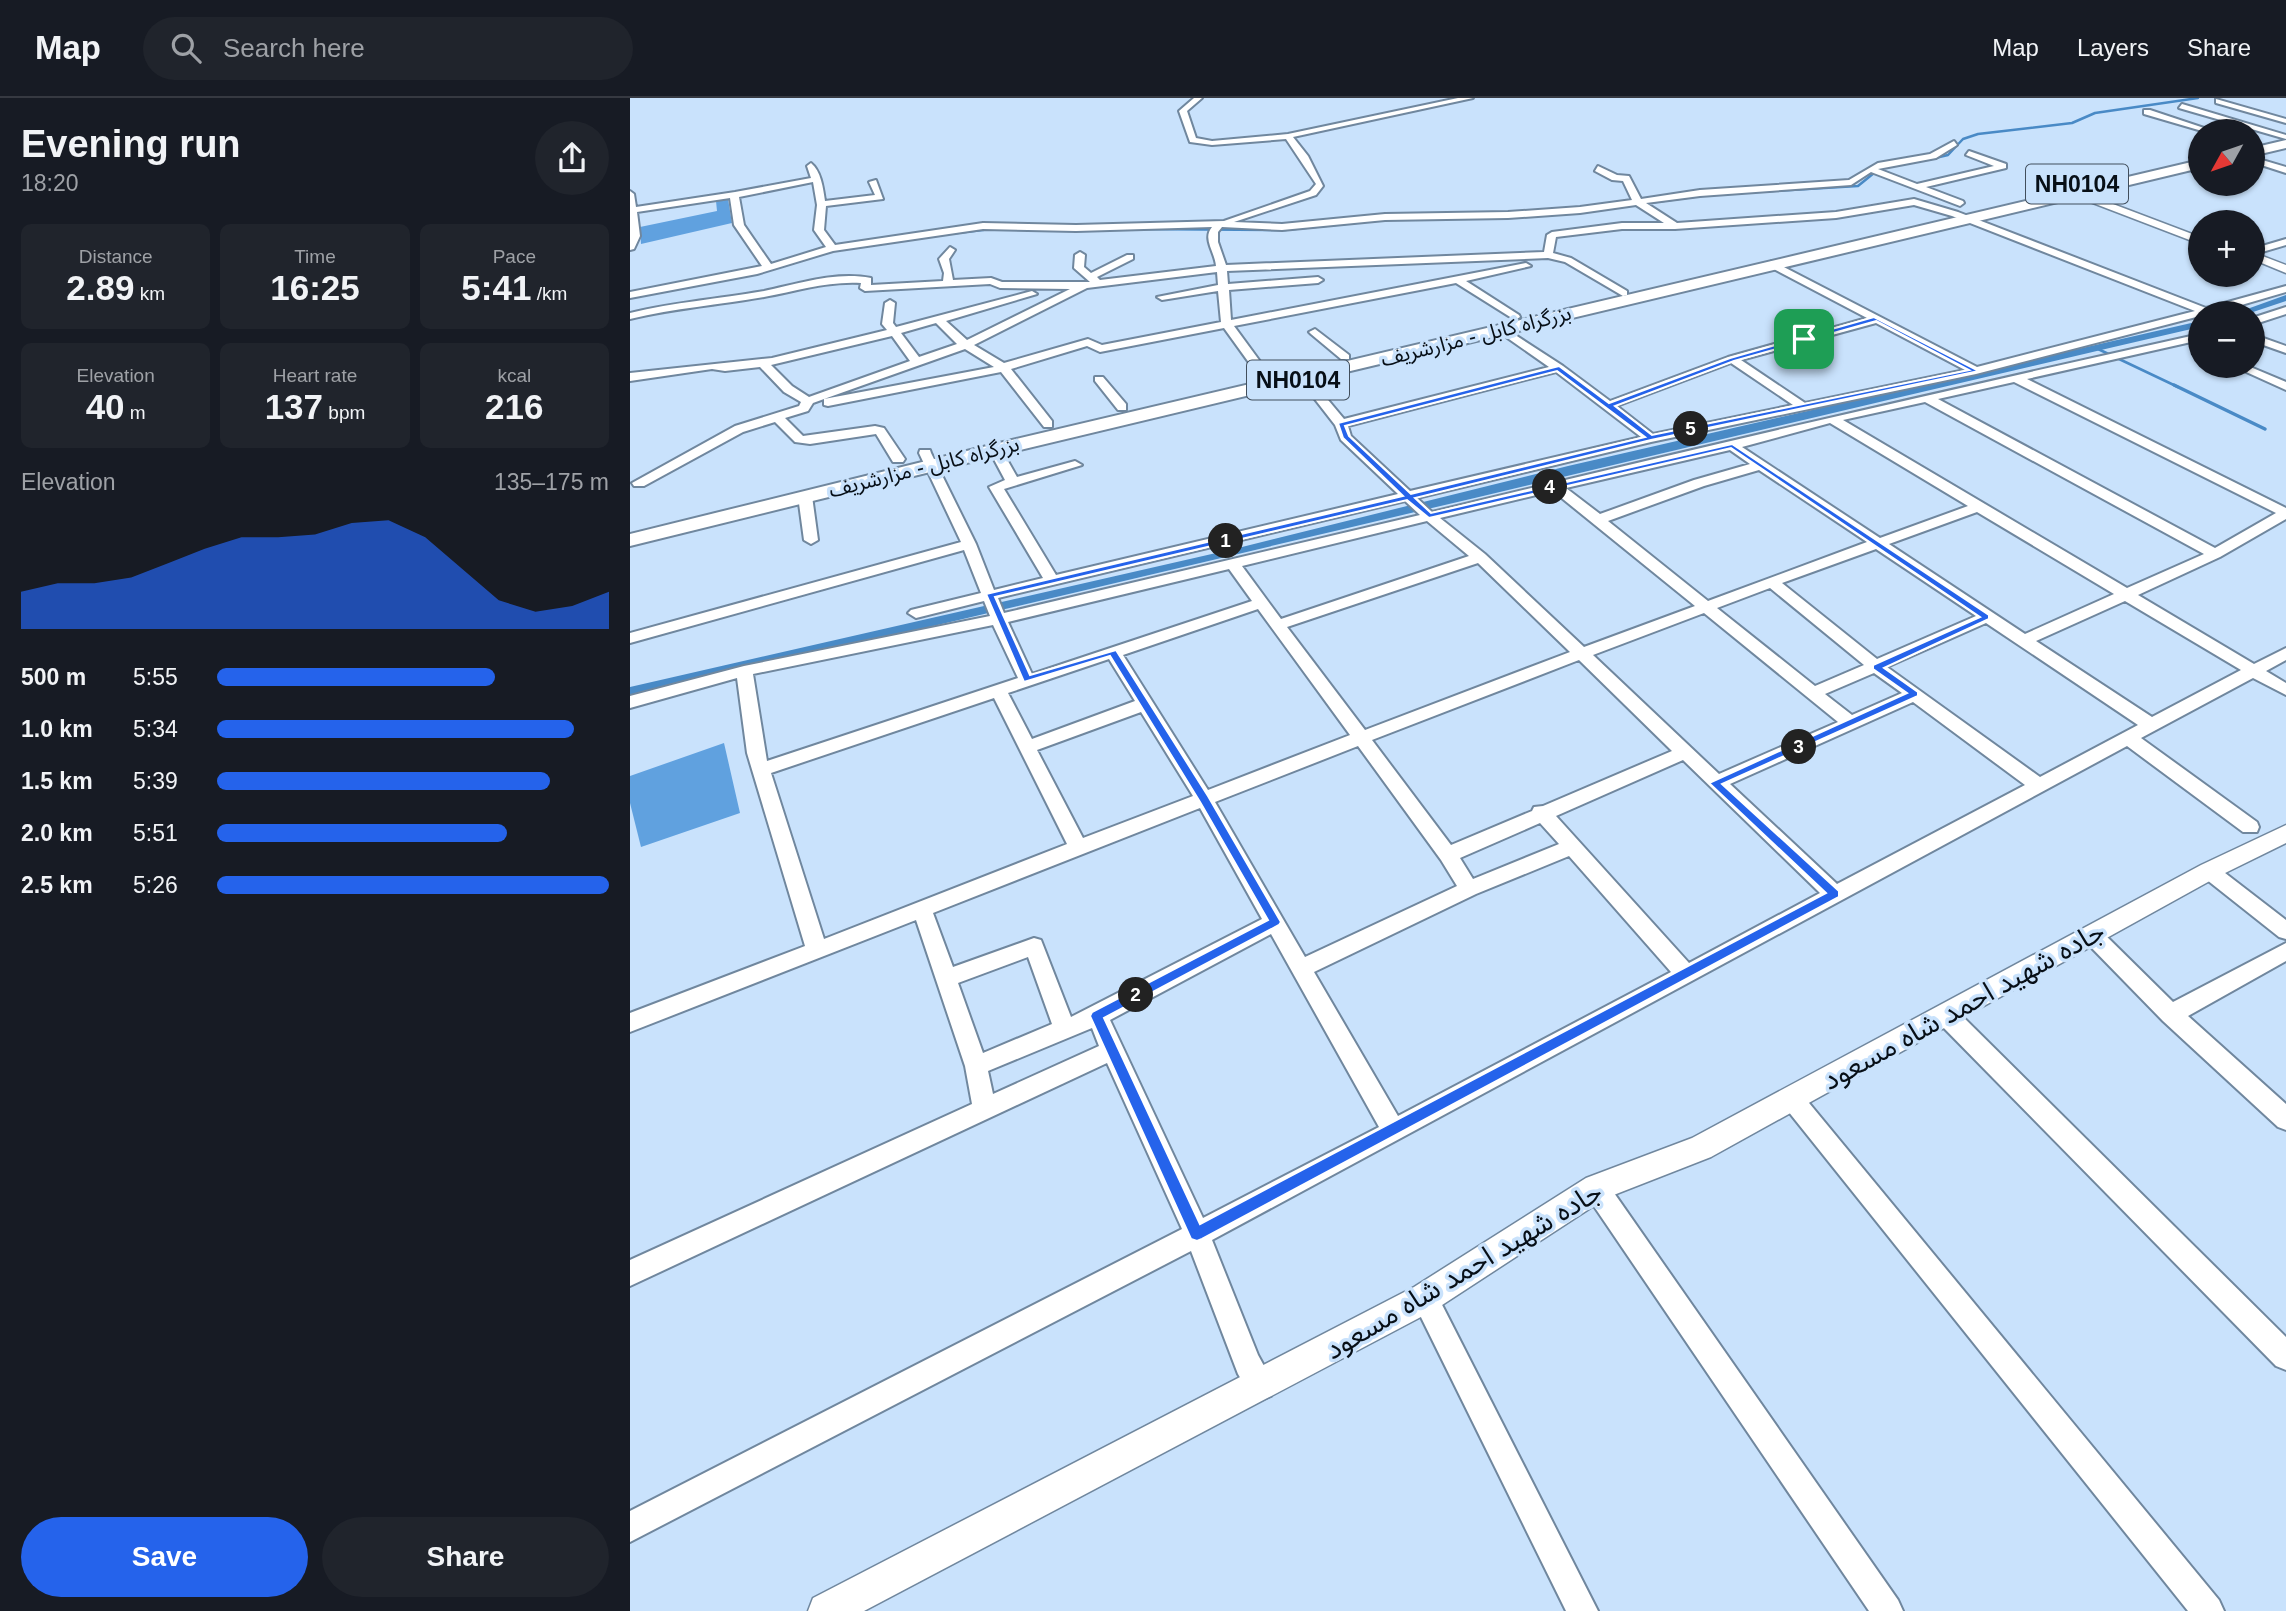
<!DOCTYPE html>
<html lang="en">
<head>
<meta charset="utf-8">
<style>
  :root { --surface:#171b24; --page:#20242c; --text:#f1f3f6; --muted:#9ea1a6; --line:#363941; --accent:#2563eb }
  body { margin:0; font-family:Helvetica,"Noto Sans Arabic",sans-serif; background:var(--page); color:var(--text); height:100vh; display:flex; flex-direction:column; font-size:26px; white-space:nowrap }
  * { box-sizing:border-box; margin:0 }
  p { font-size:23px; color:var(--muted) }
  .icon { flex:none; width:38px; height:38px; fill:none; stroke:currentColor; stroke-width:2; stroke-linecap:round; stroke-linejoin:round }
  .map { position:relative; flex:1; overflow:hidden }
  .panel { display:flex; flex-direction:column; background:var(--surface); width:630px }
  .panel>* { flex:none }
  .needle { width:46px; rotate:230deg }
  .buttons { position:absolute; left:1558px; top:21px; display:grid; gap:14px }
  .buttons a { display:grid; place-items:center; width:77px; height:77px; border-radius:50%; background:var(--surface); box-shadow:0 2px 5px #0004; font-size:35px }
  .pin { position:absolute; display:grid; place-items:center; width:60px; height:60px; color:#fff; margin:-30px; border-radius:14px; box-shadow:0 4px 10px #0006 }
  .km { position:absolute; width:35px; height:35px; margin:-18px; border-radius:50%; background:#222; color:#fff; font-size:19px; line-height:35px; text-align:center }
  .round { display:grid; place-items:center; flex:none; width:74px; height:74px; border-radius:37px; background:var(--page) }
  .headline { display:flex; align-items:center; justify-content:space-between; height:119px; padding:0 21px }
  h1 { font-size:38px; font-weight:600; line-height:52px }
  .metrics { display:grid; grid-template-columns:repeat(3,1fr); gap:10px; height:119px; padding:7px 21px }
  .metrics div { display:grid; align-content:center; border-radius:10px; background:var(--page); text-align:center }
  .metrics b { font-size:35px; font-weight:600 }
  .metrics small { font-size:19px; font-weight:400 }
  .metrics p { font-size:19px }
  .chart { height:196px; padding:14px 21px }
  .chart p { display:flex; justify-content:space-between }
  .chart svg { width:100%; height:126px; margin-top:7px; fill:var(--accent); opacity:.7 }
  .action { display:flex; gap:14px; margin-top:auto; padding:14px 21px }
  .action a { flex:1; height:80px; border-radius:42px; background:var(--accent); color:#fff; font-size:28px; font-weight:600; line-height:80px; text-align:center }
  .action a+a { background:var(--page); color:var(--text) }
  ul { padding:0 21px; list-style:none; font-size:23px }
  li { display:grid; grid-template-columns:112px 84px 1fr; align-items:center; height:52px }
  li i { height:18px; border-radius:9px; background:var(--accent) }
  header { display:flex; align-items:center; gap:42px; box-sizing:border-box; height:98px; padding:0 35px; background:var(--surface); border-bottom:2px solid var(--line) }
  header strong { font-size:33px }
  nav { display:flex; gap:38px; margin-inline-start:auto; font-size:24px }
  .search { width:490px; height:63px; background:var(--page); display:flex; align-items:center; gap:18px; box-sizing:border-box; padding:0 24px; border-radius:38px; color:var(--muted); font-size:26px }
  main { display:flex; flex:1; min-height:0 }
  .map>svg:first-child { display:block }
  .forest { fill:#60a1df }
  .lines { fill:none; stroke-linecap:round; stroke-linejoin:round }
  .stream-far1 { stroke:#498ac6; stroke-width:2.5 }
  .stream { stroke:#498ac6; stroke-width:3.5 }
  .canal { fill:#498ac6; fill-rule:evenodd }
  .minor-casing { stroke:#70879e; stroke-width:4 }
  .major-casing { stroke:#70879e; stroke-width:3 }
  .highway-casing { stroke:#70879e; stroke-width:4 }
  .minor { fill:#fff; fill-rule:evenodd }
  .major { fill:#fff; fill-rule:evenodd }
  .highway { fill:#fff; fill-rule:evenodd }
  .route { fill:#2563eb; stroke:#fff; stroke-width:2; fill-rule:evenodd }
  .labels { text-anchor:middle; stroke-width:7; stroke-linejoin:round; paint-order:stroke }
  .far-street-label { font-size:21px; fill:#070f17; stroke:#c9e2fc }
  .shield { fill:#c9e2fc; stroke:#414e5c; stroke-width:2 }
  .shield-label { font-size:23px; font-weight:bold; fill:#070f17 }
  .near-street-label { font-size:28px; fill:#070f17; stroke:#c9e2fc }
</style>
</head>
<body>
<header>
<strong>Map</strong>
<div class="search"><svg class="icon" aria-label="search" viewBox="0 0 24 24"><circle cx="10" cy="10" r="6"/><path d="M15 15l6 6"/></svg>Search here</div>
<nav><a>Map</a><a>Layers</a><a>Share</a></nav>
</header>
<main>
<section class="panel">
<div class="headline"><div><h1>Evening run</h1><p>18:20</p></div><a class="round"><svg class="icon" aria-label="share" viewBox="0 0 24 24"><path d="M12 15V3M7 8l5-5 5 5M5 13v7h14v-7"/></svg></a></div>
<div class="metrics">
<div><p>Distance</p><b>2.89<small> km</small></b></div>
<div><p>Time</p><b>16:25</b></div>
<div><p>Pace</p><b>5:41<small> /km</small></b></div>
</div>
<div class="metrics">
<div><p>Elevation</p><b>40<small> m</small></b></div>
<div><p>Heart rate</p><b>137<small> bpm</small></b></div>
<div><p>kcal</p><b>216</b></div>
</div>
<div class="chart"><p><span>Elevation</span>135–175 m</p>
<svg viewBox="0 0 160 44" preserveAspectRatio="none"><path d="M0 44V31L10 28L20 28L30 26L40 21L50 16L60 12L70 12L80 11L90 7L100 6L110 12L120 23L130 34L140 38L150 36L160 31V44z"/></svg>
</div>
<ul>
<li><b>500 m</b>5:55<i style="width:71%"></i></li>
<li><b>1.0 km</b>5:34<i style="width:91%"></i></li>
<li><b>1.5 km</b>5:39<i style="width:85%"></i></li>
<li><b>2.0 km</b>5:51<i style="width:74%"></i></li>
<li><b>2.5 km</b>5:26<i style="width:100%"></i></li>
</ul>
<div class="action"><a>Save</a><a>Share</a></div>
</section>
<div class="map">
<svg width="1656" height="1513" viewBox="0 0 1656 1513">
  <rect width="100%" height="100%" fill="#c9e2fc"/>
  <path class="forest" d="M98 101 102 125 11 146 10 129 87 113 86 103Z
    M94 645 110 715 11 749 0 705V678Z"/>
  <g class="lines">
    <path class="stream-far1" d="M1301 61 1318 57 1333 41 1348 36 1442 25 1465 15 1568 0
      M1126 94 1228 88 1244 75
      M1011 106 1078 97
      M890 119 950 115
      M505 131 655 132 754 122
      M327 135 361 131 426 132
      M1468 251 1548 289"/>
    <path class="stream" d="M1544 287 1635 331"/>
    <path class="canal" d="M1656 197V203L1620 215H1606Z
      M1570 223V229C1046 351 524 477 0 599V589L608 450 938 368Z"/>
    <defs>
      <path id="minor" d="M564 0H572L557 13 566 40 582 43 658 36 828 0H843L663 39 678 58 693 88 686 97 604 124 652 126 755 116 878 114 950 109 1002 102 993 83 982 82 965 73 968 68 987 77 999 78 1011 101 1070 92 1219 82 1248 65 1300 56 1324 43 1327 47 1306 60 1248 71 1287 86 1364 68 1336 57 1339 53 1376 66V70L1296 89 1333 103 1334 105 1330 108 1241 74 1221 87 1070 98 1016 105 1047 125 1206 114 1284 101 1328 114 1576 210 1656 188V194L1584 215H1570V218L1346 276 1021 344 787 400 802 414C1058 352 1313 293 1570 236V242L1397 281 1656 410V421L1590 459 1508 497 1624 566 1656 550V562L1636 573 1656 585V597L1623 580 1511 640 1627 724 1629 729 1627 734H1613L1497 648 582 1142 628 1257 645 1288 641 1298 631 1302 621 1298 608 1276 561 1153 0 1444V1413L552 1131 477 965 0 1188V1162L342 1006 335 968 286 822 0 934V915L175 848 117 655 107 580 0 610V598L114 568 360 518 354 503 286 520 278 515 281 512 351 495 334 452 0 545V535L331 444 289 355 290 352H300L301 355 346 446 364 492 413 480 359 389 375 382 359 352 360 349H370L387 379 445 363 452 367 374 391 426 477 768 396 711 342 705 327 670 282V278H678L714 321 919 269 869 234 868 232 873 229 933 268 980 303 1098 259 1237 220 1138 168 1137 166 1142 163 1347 269 1565 213 1322 118 1284 107 1206 120 1045 131H992L926 139 923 155 941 160 997 193V197L993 198 935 164 918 160 597 173 598 186 688 179 693 182 688 185 599 192 601 222 896 165 901 168 836 183 889 217 890 219 885 222 826 185 604 228 648 288 642 292 638 291 594 230 470 254 457 248 381 271 422 323V329H414L371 274 198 308 194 307V301L183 305 178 313 155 320 173 338 245 328 254 330 275 361 273 364H263L246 336 180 346 165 344 145 324 113 334 14 388H4L2 385 105 328 169 308 171 304 154 294 130 269 95 273 82 271 0 283V275L142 260 257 232 252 226 255 205 260 202 265 205 263 225 266 229 402 193 407 196 316 223 337 242 440 191 370 190 360 186 235 193 230 190 231 185C198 183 167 193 134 199 89 207 45 210 0 221V215C44 204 89 201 134 193 168 186 205 173 241 180V187L313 183 314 175 309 161 320 149 325 152 319 161 323 182 361 180 372 184H460L444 170 445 157 450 154 455 157 454 169 461 175 497 157H503V161L467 179 470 182 586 168C585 154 572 141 582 129L446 133 353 131 203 153 127 176 0 200V194L132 168 104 127 100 100 7 114 10 138 4 151 0 152V93L4 96 6 109 105 94 181 80 177 68 181 65C191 73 193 90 195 103L245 97 239 84 246 82 253 101 196 108 194 132 205 147 353 125 446 127 594 123 680 93 686 86 656 41 582 47 560 44 549 13ZM183 84 187 107 184 132 196 149 141 166 114 127 109 99ZM1006 107 1034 125H992L922 134 917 137 914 154 596 167 588 144V134L592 129 652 132 755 122 878 120 950 115ZM587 174 588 187 527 199 532 202 588 193 591 224 472 247 458 241 374 265 344 247 457 190ZM306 225 327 246 289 259 271 235ZM1246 225 1335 272 1175 305 1111 262ZM262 238 280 263 179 299 162 288 141 267ZM335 251 364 269 194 301ZM1101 265 1163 307 1023 336 987 308ZM926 274 1011 339 780 393 721 338 718 328ZM1384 284 1646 415 1585 450 1308 301ZM1295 304 1574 456 1497 490 1213 322ZM1200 325 1338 408 1250 440 1112 349ZM1100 352 1120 366 1064 382 970 416 936 390ZM1129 372 1237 444 1078 503 978 423 1074 388ZM923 393 1065 508 954 549 855 456 810 420ZM775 403 790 417 374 515 368 500ZM1347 414 1484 496 1395 536 1259 446ZM797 423 839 458 651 521 612 468ZM1246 451 1346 518 1247 561 1152 485ZM848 465 940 554 735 632 657 529ZM599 471 622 503 402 576 378 524ZM1140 490 1234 567 1185 588 1087 510ZM1495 503 1611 572 1522 619 1406 543ZM628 511 720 637 578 692 493 557ZM1074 515 1208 624 1089 676 963 557ZM1356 525 1508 627 1410 679 1257 569ZM363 527 388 580 137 663 123 576ZM479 561 505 603 402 641 378 595ZM949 562 1042 653 913 708 904 709 902 713 821 747 742 642ZM1244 575 1272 595 1222 617 1195 596ZM364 600 437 746 194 841 141 675ZM1283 604 1395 687 1207 786 1100 686ZM511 614 563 698 453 740 407 652ZM728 648 811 762 827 788 675 859 585 704ZM1053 662 1190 795 1059 865 926 718ZM570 710 632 821 441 919 411 842 404 840 323 869 303 815ZM910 725 929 746 843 781 830 760ZM939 758 1041 874 768 1018 684 874 846 796ZM641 836 749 1029 573 1120 480 922ZM398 859 422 926 353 955 328 885ZM462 930 469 948 363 996 358 973Z
        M1586 1 1656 21V25L1586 5Z
        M1552 6 1656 37V41L1549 10Z
        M1514 12H1520L1583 33H1572L1514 16Z
        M1622 59 1656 69V75L1622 64Z
        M1656 141V147L1622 157V151Z
        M1656 209V216L1622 227V220Z
        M685 231 719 257V261H711L681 236 679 234Z
        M1622 236 1656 248V255L1622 243Z
        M1603 268H1618L1656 284V292Z
        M465 279H473L496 306V312H488L465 283Z
        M175 394 182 398 188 442 181 446 174 442 168 398Z
        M1579 766 1586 768 1656 822V841L1649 839 1572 778 1569 773 1572 768Z
        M1462 829 1469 831 1543 904 1656 845V863L1558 918 1656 1006V1032L1648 1029 1533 923 1455 843 1452 837 1455 831Z
        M1316 908 1324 910 1656 1239V1272L1646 1268 1308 924 1305 917 1308 910Z
        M1162 991 1170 994 1589 1502 1594 1513H1558L1154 1008 1150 1001 1154 994Z
        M966 1078 975 1082 1268 1502 1273 1513H1239L957 1098 954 1090 957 1082Z
        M795 1187 804 1191 968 1513H936L786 1209 782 1200 786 1191Z"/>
      <path id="major" d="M1446 92 1570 139V146L1442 97 1441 95Z
        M1622 154 1656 167V175L1622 161Z
        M1656 727V745L1587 779 1081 1059 976 1100 806 1211 234 1513H178L183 1500 784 1189 956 1080 1062 1040 1571 767Z"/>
      <path id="highway" d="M1656 42V50L1622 58V50Z
        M1570 62V70L365 358 0 448V436L365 346Z"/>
    </defs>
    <use href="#minor" class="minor-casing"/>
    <use href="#major" class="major-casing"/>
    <use href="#highway" class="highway-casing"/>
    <use href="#minor" class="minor"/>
    <use href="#major" class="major"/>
    <use href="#highway" class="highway"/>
  </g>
  <path class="route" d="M1244 219 1349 273 1021 342 785 400 801 415 1102 346 1359 517V521L1254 570 1288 594V598L1092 686 1209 793V799L572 1141 567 1143 561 1141 460 918 462 914 638 822 570 704 480 558 394 584 356 496 773 398 713 340 708 325 929 268 979 305 1100 260ZM1246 223 1339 272 1022 337 985 308 1104 263ZM927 273 1015 339 781 396 719 338 715 328ZM1101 350 1350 519 1243 567V571L1277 595 1079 685 1196 795 570 1126 474 920 649 827 651 824 578 698 486 552 400 577 365 499 777 402 799 420Z"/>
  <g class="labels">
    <g class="far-street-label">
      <text transform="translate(846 238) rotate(-14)" y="7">بزرگراه کابل - مزارشریف</text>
      <text transform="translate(294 369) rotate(-14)" y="7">بزرگراه کابل - مزارشریف</text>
    </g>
    <g class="shield">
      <rect x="1396" y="66.5" width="102" height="39" rx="5"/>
      <rect x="617" y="262.5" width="102" height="39" rx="5"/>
    </g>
    <g class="shield-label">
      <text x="1447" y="94">NH0104</text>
      <text x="668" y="290">NH0104</text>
    </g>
    <g class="near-street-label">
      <text transform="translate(1333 907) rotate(-29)" y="10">جاده شهيد احمد شاه مسعود</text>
      <text transform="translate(833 1172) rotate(-31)" y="10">جاده شهيد احمد شاه مسعود</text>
    </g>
  </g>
</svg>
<div class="buttons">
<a><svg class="needle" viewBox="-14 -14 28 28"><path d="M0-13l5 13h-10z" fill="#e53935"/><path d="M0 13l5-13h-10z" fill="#9ea1a6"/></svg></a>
<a>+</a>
<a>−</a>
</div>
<div class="pin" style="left:1174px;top:241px;background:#1e9e55"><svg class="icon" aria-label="arrive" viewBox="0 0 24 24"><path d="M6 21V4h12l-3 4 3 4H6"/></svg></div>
<b class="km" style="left:596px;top:443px">1</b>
<b class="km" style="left:506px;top:897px">2</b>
<b class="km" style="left:1169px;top:649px">3</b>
<b class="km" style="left:920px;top:389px">4</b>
<b class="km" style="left:1061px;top:331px">5</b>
</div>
</main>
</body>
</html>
